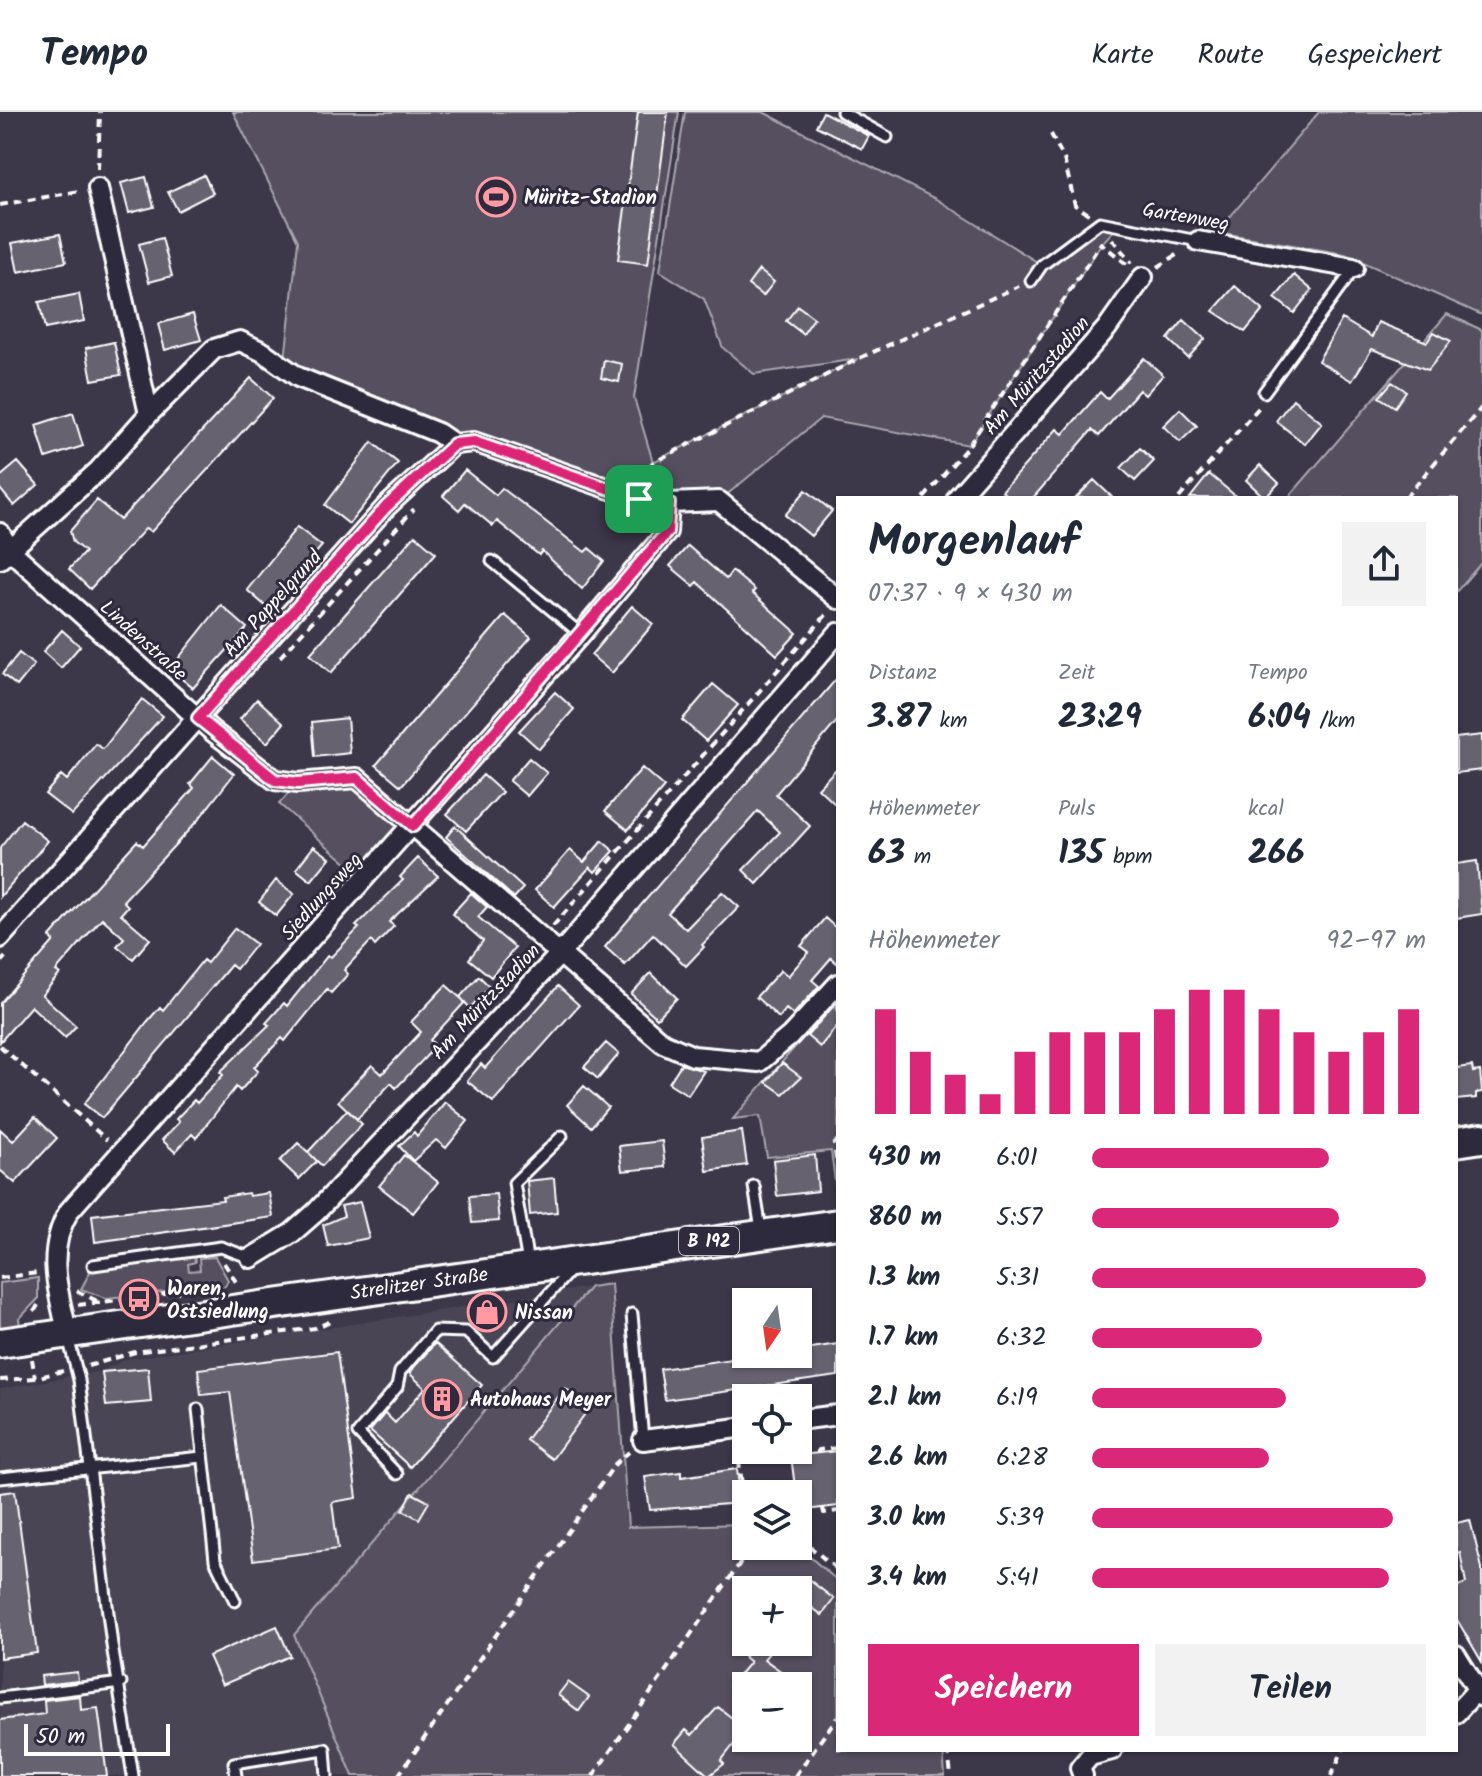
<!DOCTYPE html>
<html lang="de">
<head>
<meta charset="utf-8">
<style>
  :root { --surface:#fff; --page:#f2f2f3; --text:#1f2937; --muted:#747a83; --line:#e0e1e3; --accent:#db2777 }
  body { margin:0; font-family:Kalam,sans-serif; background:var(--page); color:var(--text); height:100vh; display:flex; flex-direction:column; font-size:30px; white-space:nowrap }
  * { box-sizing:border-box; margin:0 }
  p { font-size:26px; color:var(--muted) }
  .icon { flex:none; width:44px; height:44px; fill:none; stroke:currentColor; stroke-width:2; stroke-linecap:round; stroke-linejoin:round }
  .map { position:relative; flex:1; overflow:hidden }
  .side { position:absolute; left:836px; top:384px; width:622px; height:1256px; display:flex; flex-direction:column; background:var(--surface); border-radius:0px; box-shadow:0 2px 6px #0004 }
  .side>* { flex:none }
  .needle { width:52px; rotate:193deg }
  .controls { position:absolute; left:732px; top:1176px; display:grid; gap:16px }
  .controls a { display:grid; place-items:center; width:80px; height:80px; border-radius:0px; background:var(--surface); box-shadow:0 2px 6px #0004; font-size:40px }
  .scale { position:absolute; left:24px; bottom:20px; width:146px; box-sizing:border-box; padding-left:8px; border:4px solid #fff; border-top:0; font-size:22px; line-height:28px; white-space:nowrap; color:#fff; -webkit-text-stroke:6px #2f2a3d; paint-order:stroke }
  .pin { position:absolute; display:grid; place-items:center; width:68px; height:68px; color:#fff; margin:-34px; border-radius:16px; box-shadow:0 4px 12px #0006 }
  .round { display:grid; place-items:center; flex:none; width:84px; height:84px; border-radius:0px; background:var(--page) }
  .headline { display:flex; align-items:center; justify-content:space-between; height:136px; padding:0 32px }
  h1 { font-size:44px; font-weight:700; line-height:60px }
  .metrics { display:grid; grid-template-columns:repeat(3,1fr); gap:12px; height:136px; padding:8px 32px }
  .metrics div { display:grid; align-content:center }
  .metrics b { font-size:34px; font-weight:700 }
  .metrics small { font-size:22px; font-weight:400 }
  .metrics p { font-size:22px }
  .chart { height:224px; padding:16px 32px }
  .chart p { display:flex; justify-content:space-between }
  .chart svg { width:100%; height:144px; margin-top:8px; stroke:var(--accent); stroke-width:6 }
  .primary-button { display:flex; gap:16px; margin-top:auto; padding:16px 32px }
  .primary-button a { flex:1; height:92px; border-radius:0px; background:var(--accent); color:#fff; font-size:32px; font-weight:700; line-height:92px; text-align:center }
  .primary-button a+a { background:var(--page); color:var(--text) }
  ul { padding:0 32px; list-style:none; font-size:26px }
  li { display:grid; grid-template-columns:128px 96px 1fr; align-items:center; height:60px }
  li i { height:20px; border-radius:10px; background:var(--accent) }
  header { display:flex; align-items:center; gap:48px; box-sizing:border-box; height:112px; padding:0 40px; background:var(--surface); border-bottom:2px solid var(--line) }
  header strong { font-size:38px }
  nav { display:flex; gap:44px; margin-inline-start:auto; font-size:28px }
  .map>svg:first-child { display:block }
  .built { fill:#494455 }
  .green { fill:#555060; stroke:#aaa8b0; stroke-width:2; fill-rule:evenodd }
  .building { fill:#666270; stroke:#fff; stroke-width:2 }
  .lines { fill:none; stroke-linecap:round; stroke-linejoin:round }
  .lane-casing { stroke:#fff; stroke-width:15 }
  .street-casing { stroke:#fff; stroke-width:24 }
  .primary-casing { stroke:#fff; stroke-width:34 }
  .path { stroke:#fff; stroke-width:4; stroke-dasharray:8 6; stroke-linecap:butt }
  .lane { stroke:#2f2a3d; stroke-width:9 }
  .street { stroke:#2f2a3d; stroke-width:18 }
  .primary { stroke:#2f2a3d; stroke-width:28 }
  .route-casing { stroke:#fff; stroke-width:16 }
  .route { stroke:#db2777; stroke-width:10 }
  .labels { text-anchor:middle; stroke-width:6; stroke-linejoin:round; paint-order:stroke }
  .shield { fill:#2f2a3d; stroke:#c1bfc5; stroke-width:2 }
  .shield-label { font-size:18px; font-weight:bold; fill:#fff }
  .poi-label { font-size:20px; font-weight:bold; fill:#fff; stroke:#2f2a3d; text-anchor:start }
  .street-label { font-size:20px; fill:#fff; stroke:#2f2a3d }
</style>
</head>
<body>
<header>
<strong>Tempo</strong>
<nav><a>Karte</a><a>Route</a><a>Gespeichert</a></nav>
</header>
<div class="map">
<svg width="1482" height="1664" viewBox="0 0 1482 1664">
  <rect width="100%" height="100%" fill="#3c3749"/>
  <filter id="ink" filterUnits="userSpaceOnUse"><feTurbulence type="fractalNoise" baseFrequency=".0125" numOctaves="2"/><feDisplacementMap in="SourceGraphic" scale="16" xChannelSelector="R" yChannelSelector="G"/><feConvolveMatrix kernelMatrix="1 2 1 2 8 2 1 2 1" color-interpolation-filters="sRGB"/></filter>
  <g filter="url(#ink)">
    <path class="built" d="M590 1175 294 1523 353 1664H0V1277L101 1259 127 1247Z"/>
    <path class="green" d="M233 0H679L634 286 653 350 858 247 754 262 723 236 704 187 660 159 685 0H763L936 87 1042 153 1100 110 1118 114 1101 132 969 333 821 306 719 389 669 391 454 332 442 315 285 248 298 129Z
      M1319 0H1482V203L1345 142 1217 120Z
      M1447 202 1482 218V450L1456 480V386H1288Z
      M357 666 413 714 365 767 279 692 298 671Z
      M838 885V1077H836L831 1039 767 1045 760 1004 733 1007Z
      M194 1144 195 1150 188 1152 189 1159 200 1158 199 1146 215 1145 228 1168 225 1174 106 1186 81 1177 91 1158Z
      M38 1166V1187L19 1207 20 1214 0 1217V1171Z
      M611 1172 628 1415 746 1412V1434H797L838 1469V1638H943L945 1664H353L294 1523 590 1175ZM746 1478H798V1530H746ZM746 1574H798V1626H746Z"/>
    <path class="building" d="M638 0H668L648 152 618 148Z
      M823 0 869 24 862 37 816 14Z
      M204 63 213 81 178 99 168 80Z
      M146 65 154 95 129 101 121 71Z
      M60 122 66 150 18 160 12 131Z
      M162 126 172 164 149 170 139 132Z
      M759 158 774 170 763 184 748 173Z
      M1294 163 1312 178 1294 201 1275 186Z
      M1235 174 1263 198 1245 220 1213 199Z
      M79 182 84 209 45 217 39 190Z
      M798 194 814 206 803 222 786 209Z
      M193 202 201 228 165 238 158 212Z
      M1342 207 1372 225 1378 210 1427 230 1434 220 1451 229 1428 258 1372 237 1352 269 1318 249Z
      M1184 208 1205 227 1188 246 1168 227Z
      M114 230 121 263 92 268 86 236Z
      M1144 246 1163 263 1145 283 1139 278 1099 324 1092 318 1033 386H1009L1002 379 1057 317 1063 322 1100 280 1107 287Z
      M604 248 622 252 619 270 601 266Z
      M251 266 273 286 151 420 146 416 90 477 69 457 85 440 73 430 70 419 97 388 120 408Z
      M1392 270 1406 279 1395 295 1379 285Z
      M1293 287 1322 311 1305 332 1276 309Z
      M1180 297 1197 314 1180 330 1163 314Z
      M73 301 83 334 46 346 36 313Z
      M372 330 398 351 349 412 325 393Z
      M1140 336 1154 349 1135 369 1121 356Z
      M18 350 38 373 14 394 0 377V365Z
      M1260 353 1279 371 1265 386 1246 368Z
      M465 358 496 383 502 376 585 440 589 436 604 449 582 477 542 439 539 443 497 409 493 414 465 391 459 398 443 384Z
      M1209 362 1238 386H1190Z
      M1094 368 1113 386H1076Z
      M806 378 832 399 811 424 785 403Z
      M297 415 322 434 268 496 247 478Z
      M415 423 436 441 331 561 310 542Z
      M688 434 726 467 732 459 755 478 752 481 797 521 777 543 697 470 694 474 670 454Z
      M221 493 247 516 193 576 170 557Z
      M632 494 653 512 612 561 591 543Z
      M505 503 531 525 401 674 376 653Z
      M62 518 80 534 61 556 43 540Z
      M19 541 34 553 17 574 2 562Z
      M838 565V608L776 682 810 714 757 772 743 758 780 720 758 699 668 801 686 817 722 780 739 795 702 833 704 835 686 854 653 822 625 853 605 835Z
      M713 572 738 593 706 629 682 608Z
      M555 580 574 597 539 637 519 619Z
      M142 587 163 604 72 703 45 682 61 663 67 668 96 632 103 637Z
      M257 587 284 611 267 631 240 607Z
      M347 606 350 641 315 645 312 610Z
      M1482 623V658L1456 661V626Z
      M213 644 234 662 198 708 123 789 128 794 121 802 150 827 133 847 117 834 124 826 102 806 56 859 60 862 42 883 76 914 65 926 31 894 0 930V891L54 829 50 825 83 788 137 729 143 734 194 676 190 672Z
      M529 646 547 661 527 684 509 669Z
      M838 655V695L818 676Z
      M642 656 664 675 628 718 605 699Z
      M483 663 502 680 466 719 447 702Z
      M22 708 48 729 0 785V736Z
      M455 714 523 776 514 786 446 725Z
      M602 729 614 739 595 760 590 755 554 795 535 778 570 738 584 750Z
      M314 734 330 746 311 769 296 757Z
      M418 746 438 764 389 810 394 814 375 834 371 829 344 858 348 862 331 881 327 877 285 929 282 926 254 955 258 959 240 979 236 975 196 1026 192 1022 175 1040 162 1028 179 1010 176 1007 194 988 197 991 223 963 220 960 269 913 266 911 284 891 287 894 328 843 331 845 359 816 356 814 403 768 400 765Z
      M1477 749 1482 802 1456 806V752Z
      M276 768 294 782 276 804 259 790Z
      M471 781 487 795 478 805 515 836 491 865 469 847 483 829 452 802Z
      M825 806 838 818V852L831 846 812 868 819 874 793 903 786 897 779 906 756 885 781 858 788 864 809 840 801 834Z
      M235 816 256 832 236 857 231 853 102 1006 84 992 147 910 160 895 163 898 203 848 207 851Z
      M651 861 677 886 657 906 631 882Z
      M479 864 490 875 470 896 460 885Z
      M446 873 465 890 430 928 436 934 396 976 391 971 357 1007 338 989 372 953 382 962 421 920 411 910Z
      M558 874 579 893 493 990 467 969 481 952 485 956Z
      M837 890 838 913 820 935 807 924Z
      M606 931 619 942 598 967 584 955Z
      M782 951 801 965 783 982 766 970Z
      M681 952 704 959 688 983 669 971Z
      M1472 954 1473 960 1480 959 1482 980 1476 981V986L1456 988V956Z
      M584 974 608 995 591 1015 567 993Z
      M445 990 468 1009 446 1036 436 1028 413 1049 399 1034 414 1020 417 1024Z
      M347 998 362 1012 322 1054 308 1040 317 1049 299 1067 280 1049 298 1031 308 1040Z
      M35 1005 57 1026 15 1071 0 1058V1017L13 1029Z
      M742 1019 747 1053 707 1059 702 1025Z
      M662 1029 665 1055 622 1059 619 1034Z
      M404 1043 438 1070 413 1101 379 1074Z
      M815 1043 818 1079 777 1084 773 1048Z
      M554 1066 557 1100 530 1103 527 1069Z
      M248 1081 249 1084 269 1081 273 1105 95 1130 92 1103 223 1088 222 1085Z
      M496 1082 499 1109 472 1111 469 1084Z
      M360 1090 369 1126 328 1134 323 1113 344 1104 341 1094Z
      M435 1231 482 1273 410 1355 370 1319 385 1301 395 1311 425 1276 409 1261Z
      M838 1232V1264L665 1288 660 1257 768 1242H798V1238Z
      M337 1240 357 1386 332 1390 338 1437 253 1448 230 1280 201 1283 198 1257Z
      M148 1256 151 1290 106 1294 102 1260Z
      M565 1276 590 1295 552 1347 526 1328Z
      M838 1339V1394L798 1399 791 1344Z
      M737 1357 741 1391 650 1398 645 1365 681 1360V1365Z
      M15 1379 37 1541 0 1546V1381Z
      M412 1381 429 1390 419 1407 403 1398Z
      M1470 1408 1482 1456V1550L1456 1506V1475L1466 1471 1460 1440 1456 1441V1411Z
      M808 1467 834 1487 822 1503 798 1485Z
      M277 1514 290 1544 222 1573 209 1544Z
      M756 1531 769 1541 764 1547 782 1560 772 1574H730L750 1550 744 1545Z
      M77 1560 78 1569 42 1573 41 1564Z
      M568 1570 589 1585 579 1599 558 1583Z
      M80 1584 81 1598 98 1596 107 1664H0V1608L45 1602 44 1588Z
      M718 1595 746 1617 721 1649 724 1652 709 1664 674 1632 686 1618 692 1623Z"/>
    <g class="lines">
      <defs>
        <path id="lane" d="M842 0 887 25
          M1031 169 1042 153 1100 110 1198 129
          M1264 280 1354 157
          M492 449 581 522
          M754 1074 761 1118
          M528 1151 514 1071 562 1024
          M93 1153 221 1135 251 1146
          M632 1202 643 1328
          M68 1225 79 1268 112 1533 133 1664
          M198 1297 215 1448 235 1489
          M397 1362 358 1321 397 1275 400 1260 435 1219 466 1220 493 1245 572 1156
          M0 1366 202 1345
          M0 1586 121 1571
          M236 1664 234 1651 325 1637 327 1664"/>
        <path id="street" d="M98 76 149 302
          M1198 129 1354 156
          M454 332 474 330 639 387 669 391 719 389 838 487
          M957 386 1107 216 1143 165
          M0 421 11 439 212 619 275 668 298 671 357 666 663 931 693 944 759 950 790 924 838 872
          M0 447 98 359 149 302 214 237 240 229 263 240 298 265 438 321 454 332
          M0 826 386 395 454 332
          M251 1146 292 1121 316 1100 558 844 838 521
          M68 1223C58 1180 45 1140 69 1099L581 522 667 420 669 391
          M798 1308 838 1303
          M643 1328 746 1315
          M1456 1543 1482 1585
          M1456 1601 1476 1579
          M1083 1664 1080 1656 1090 1644 1112 1638"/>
        <path id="primary" d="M1456 1030 1482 1026
          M0 1231 838 1112"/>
      </defs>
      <use href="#lane" class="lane-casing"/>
      <use href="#street" class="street-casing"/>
      <use href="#primary" class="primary-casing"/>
      <path class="path" d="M1051 22 1064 47 1075 93 1090 103
        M98 57 100 0
        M0 93 80 79
        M1112 127 1132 151
        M1158 155 1181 140
        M646 369 652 351 862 245 1019 174
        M924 386 969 333 1101 131 1129 154
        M1179 386 1262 292
        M1405 386 1482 295
        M280 545 414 397
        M553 814 827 502
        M0 851 7 843
        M0 934 107 1028
        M838 1027 834 1033 838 1059
        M224 1151 238 1173
        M0 1166 37 1161
        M77 1179 97 1189
        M78 1193 180 1180
        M34 1200 41 1188
        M32 1247 35 1266
        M88 1254 135 1240 315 1216 333 1208
        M0 1268 35 1266 63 1259
        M737 1334 745 1395
        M818 1341V1338L838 1336
        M823 1396 824 1401 838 1399
        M798 1425 838 1458
        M948 1638 951 1664
        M398 1664 615 1352 629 1340
        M593 1664 752 1434
        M795 1664 838 1604
        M1331 1664 1343 1638"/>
      <use href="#lane" class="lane"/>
      <use href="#street" class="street"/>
      <use href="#primary" class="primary"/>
    </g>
  </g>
  <g class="lines" filter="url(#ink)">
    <defs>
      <path id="route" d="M474 330 639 387 669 391 667 420 413 714 357 666 298 671 275 668 198 606 386 395 454 332Z"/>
    </defs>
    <use href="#route" class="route-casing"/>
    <use href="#route" class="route"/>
  </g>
  <defs>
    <symbol id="stadium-ring" viewBox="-11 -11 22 22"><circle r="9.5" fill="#2f2a3d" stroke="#ff9aa2" stroke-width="1.5"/><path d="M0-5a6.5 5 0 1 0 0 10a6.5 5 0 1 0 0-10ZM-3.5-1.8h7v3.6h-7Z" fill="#ff9aa2"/></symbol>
    <symbol id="bus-ring" viewBox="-11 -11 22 22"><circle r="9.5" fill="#2f2a3d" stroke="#ff9aa2" stroke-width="1.5"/><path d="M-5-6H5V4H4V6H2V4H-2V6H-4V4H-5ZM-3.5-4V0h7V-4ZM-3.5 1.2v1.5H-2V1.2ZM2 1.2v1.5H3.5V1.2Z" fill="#ff9aa2"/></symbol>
    <symbol id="shop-ring" viewBox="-11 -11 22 22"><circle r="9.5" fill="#2f2a3d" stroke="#ff9aa2" stroke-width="1.5"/><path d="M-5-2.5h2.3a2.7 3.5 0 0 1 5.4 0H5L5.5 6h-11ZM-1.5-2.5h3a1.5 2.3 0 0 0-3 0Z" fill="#ff9aa2"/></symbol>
    <symbol id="building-ring" viewBox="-11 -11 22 22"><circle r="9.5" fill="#2f2a3d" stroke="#ff9aa2" stroke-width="1.5"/><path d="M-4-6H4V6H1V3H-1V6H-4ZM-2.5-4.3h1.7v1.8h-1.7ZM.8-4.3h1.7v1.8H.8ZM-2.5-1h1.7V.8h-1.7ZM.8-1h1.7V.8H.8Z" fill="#ff9aa2"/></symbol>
  </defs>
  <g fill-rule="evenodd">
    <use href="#stadium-ring" x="474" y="63" width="44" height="44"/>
    <use href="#bus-ring" x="117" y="1165" width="44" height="44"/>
    <use href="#shop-ring" x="465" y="1178" width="44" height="44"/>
    <use href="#building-ring" x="420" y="1265" width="44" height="44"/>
  </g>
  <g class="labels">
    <rect class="shield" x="679" y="1115" width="60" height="28" rx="6"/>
    <g class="shield-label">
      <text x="709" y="1135">B 192</text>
    </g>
    <g class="poi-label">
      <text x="524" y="92">Müritz-Stadion</text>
      <text x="167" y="1183">Waren,<tspan x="167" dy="23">Ostsiedlung</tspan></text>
      <text x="515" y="1207">Nissan</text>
      <text x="470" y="1294">Autohaus Meyer</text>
    </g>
    <g class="street-label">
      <text transform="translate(1186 104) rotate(10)" y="7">Gartenweg</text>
      <text transform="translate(1036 263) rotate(-49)" y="7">Am Müritzstadion</text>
      <text transform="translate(272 491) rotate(-48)" y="7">Am Pappelgrund</text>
      <text transform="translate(144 528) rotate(42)" y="7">Lindenstraße</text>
      <text transform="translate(321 784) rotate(-48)" y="7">Siedlungsweg</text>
      <text transform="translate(485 889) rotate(-47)" y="7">Am Müritzstadion</text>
      <text transform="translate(419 1171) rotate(-8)" y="7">Strelitzer Straße</text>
    </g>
  </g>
</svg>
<div class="controls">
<a><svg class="needle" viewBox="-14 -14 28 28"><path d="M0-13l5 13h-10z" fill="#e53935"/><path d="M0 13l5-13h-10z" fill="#747a83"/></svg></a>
<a><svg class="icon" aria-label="locate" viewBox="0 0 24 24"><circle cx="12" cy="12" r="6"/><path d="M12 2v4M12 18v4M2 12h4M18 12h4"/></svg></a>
<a><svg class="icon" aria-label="layers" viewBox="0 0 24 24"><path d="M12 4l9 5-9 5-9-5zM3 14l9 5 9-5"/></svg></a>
<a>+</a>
<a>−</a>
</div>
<div class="scale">50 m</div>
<div class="pin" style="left:639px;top:387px;background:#1e9e55"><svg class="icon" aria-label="arrive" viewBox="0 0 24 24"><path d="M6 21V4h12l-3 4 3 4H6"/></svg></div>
<section class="side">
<div class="headline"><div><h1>Morgenlauf</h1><p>07:37 · 9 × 430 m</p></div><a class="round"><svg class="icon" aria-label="share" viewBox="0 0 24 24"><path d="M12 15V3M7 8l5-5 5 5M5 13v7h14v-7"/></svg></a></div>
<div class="metrics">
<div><p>Distanz</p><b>3.87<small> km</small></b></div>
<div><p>Zeit</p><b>23:29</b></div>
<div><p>Tempo</p><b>6:04<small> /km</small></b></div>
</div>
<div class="metrics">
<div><p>Höhenmeter</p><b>63<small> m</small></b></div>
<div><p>Puls</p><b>135<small> bpm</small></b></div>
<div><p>kcal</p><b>266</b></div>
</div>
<div class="chart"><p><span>Höhenmeter</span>92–97 m</p>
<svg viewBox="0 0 160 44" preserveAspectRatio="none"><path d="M5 44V12M15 44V25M25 44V32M35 44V38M45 44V25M55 44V19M65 44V19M75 44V19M85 44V12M95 44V6M105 44V6M115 44V12M125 44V19M135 44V25M145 44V19M155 44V12"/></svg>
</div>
<ul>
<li><b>430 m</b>6:01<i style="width:71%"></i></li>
<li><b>860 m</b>5:57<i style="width:74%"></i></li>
<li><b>1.3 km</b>5:31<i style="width:100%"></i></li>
<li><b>1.7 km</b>6:32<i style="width:51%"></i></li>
<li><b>2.1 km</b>6:19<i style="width:58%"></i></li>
<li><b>2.6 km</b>6:28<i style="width:53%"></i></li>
<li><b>3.0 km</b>5:39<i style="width:90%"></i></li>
<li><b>3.4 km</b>5:41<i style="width:89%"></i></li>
</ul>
<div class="primary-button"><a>Speichern</a><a>Teilen</a></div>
</section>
</div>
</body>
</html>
